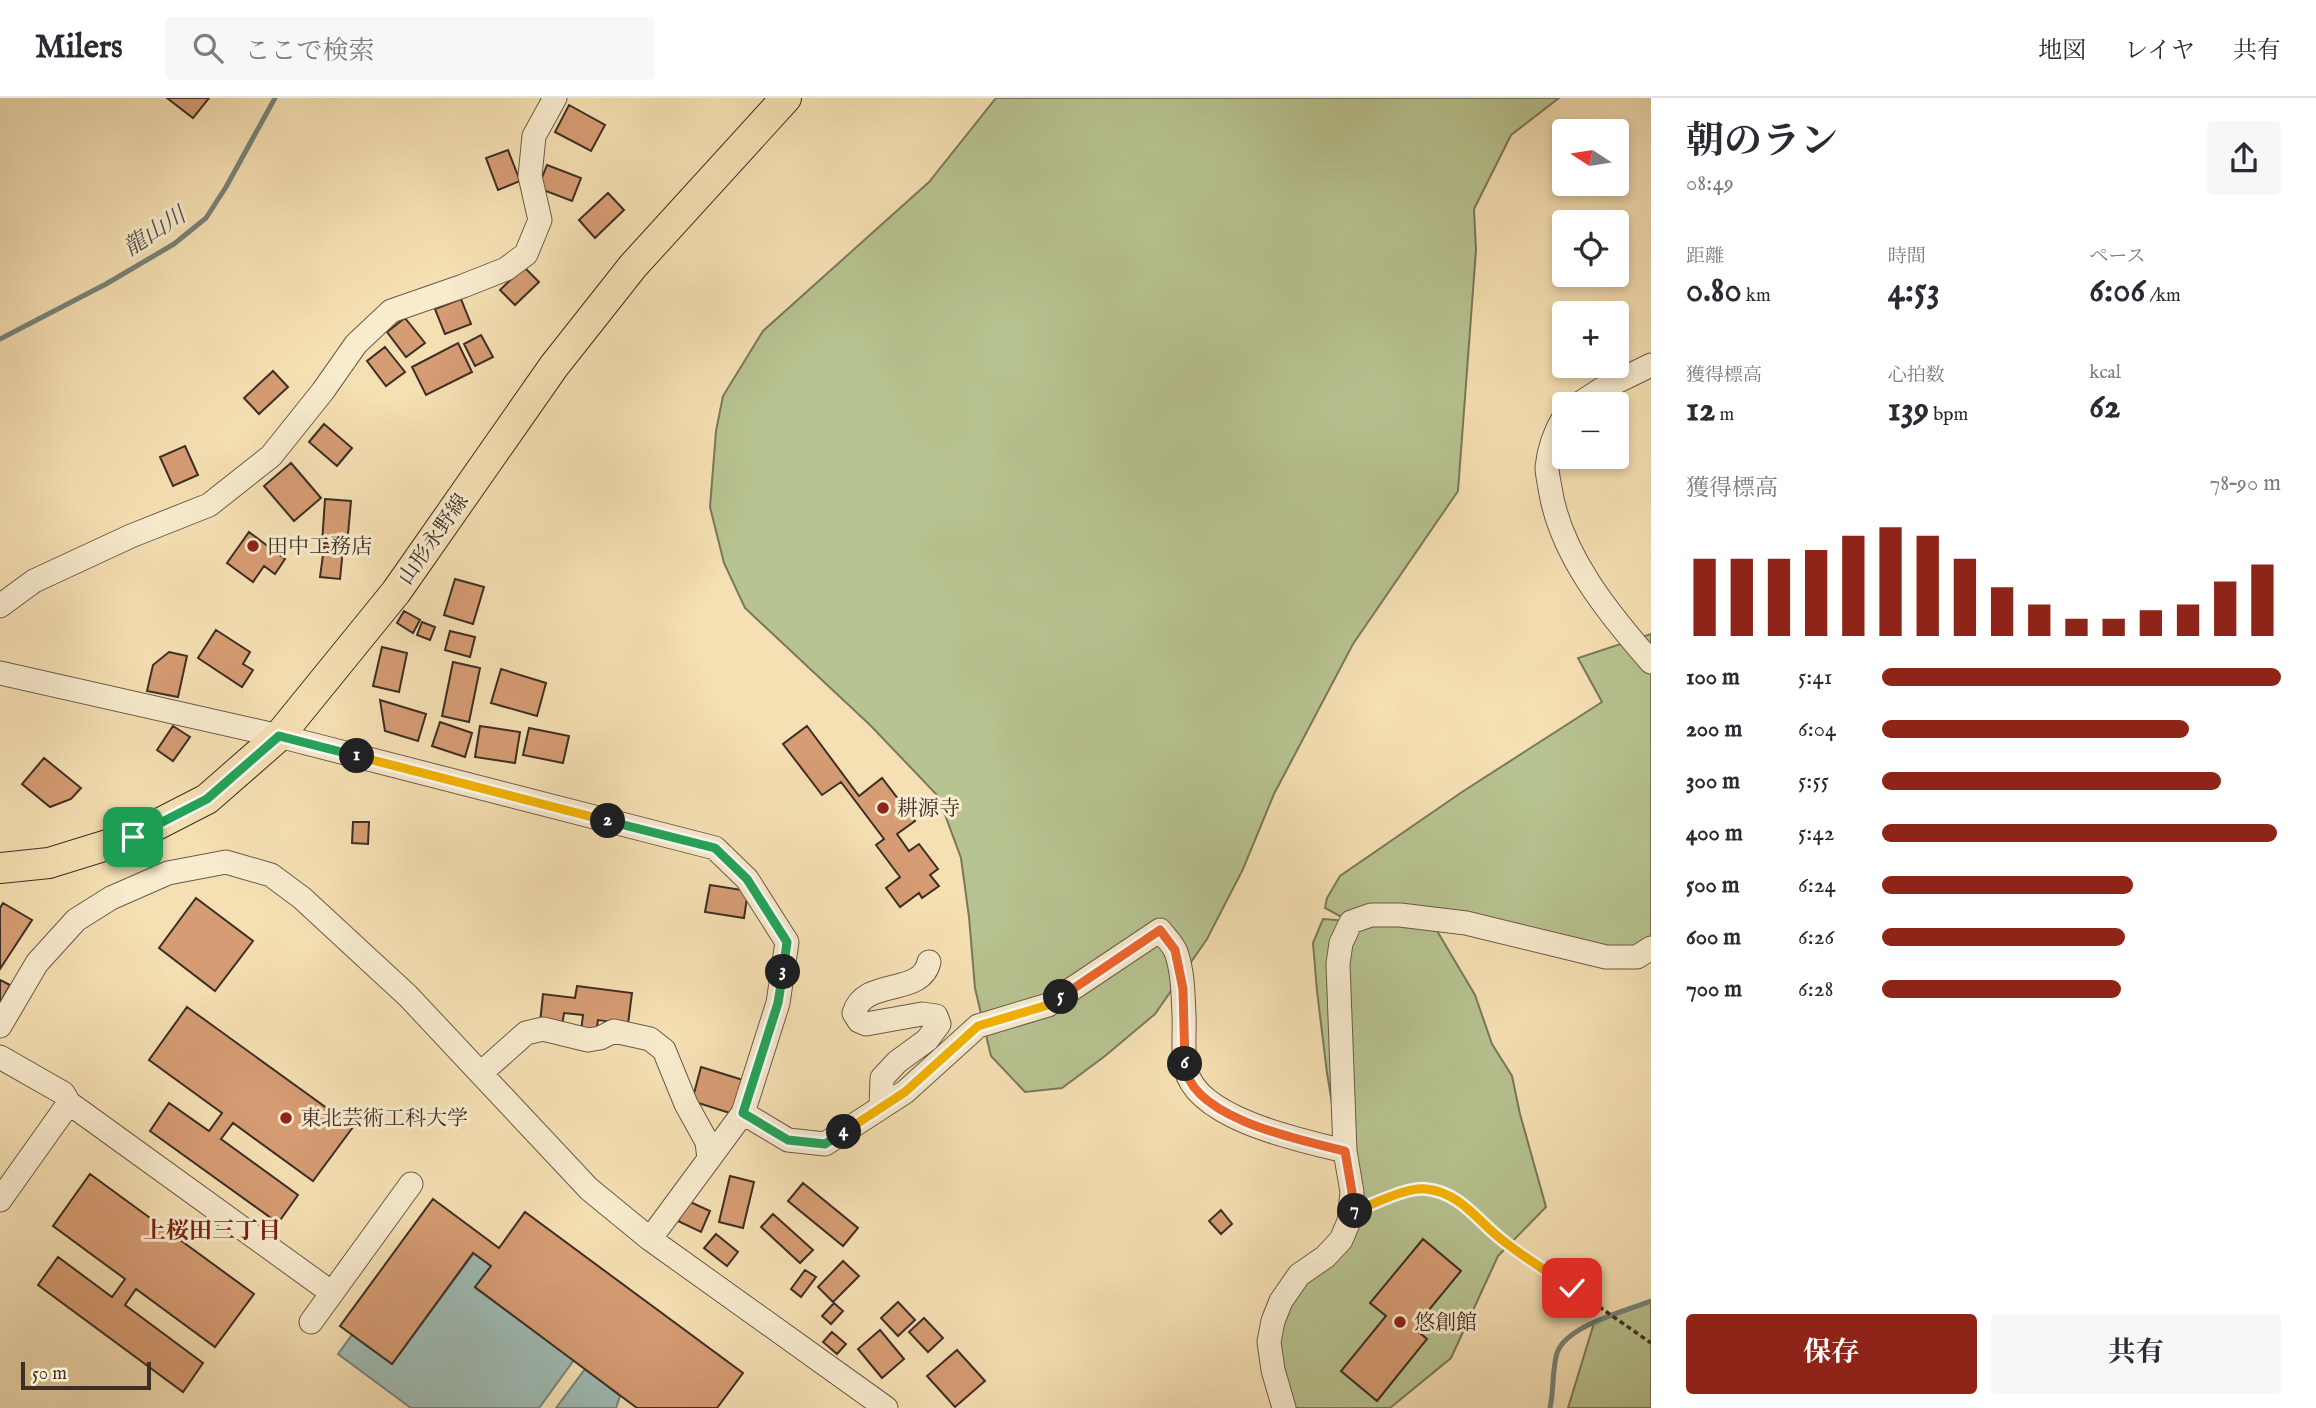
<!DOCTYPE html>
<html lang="ja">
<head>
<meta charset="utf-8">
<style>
  :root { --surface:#fff; --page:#f7f7f7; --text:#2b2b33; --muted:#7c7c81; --line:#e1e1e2; --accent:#8f2418 }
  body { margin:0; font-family:"IM FELL English","Noto Serif JP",serif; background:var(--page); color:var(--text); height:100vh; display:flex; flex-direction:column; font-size:26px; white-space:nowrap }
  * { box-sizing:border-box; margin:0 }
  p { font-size:23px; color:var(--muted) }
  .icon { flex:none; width:38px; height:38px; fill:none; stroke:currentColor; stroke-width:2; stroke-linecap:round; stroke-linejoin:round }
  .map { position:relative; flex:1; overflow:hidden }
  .side { display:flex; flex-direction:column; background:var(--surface); width:665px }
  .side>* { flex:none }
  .needle { width:46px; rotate:282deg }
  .buttons { position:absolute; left:1552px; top:21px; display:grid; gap:14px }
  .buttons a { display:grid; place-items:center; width:77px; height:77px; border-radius:7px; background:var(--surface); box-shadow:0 4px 10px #0003; font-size:35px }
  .scale { position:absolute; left:21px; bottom:18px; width:130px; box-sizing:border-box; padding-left:7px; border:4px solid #3d2e26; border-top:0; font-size:19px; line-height:24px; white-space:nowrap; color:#3d2e26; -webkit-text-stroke:5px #f8ebce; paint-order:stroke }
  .pin { position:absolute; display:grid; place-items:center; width:60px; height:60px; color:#fff; margin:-30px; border-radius:14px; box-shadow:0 4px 10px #0006 }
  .km { position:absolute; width:35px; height:35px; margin:-18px; border-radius:50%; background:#222; color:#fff; font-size:19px; line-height:35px; text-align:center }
  .round { display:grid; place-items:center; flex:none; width:74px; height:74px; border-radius:7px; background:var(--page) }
  .overview { display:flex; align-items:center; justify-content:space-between; height:119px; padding:0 35px }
  h1 { font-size:38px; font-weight:700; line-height:52px }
  .stats { display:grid; grid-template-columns:repeat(3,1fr); gap:10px; height:119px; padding:7px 35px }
  .stats div { display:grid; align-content:center }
  .stats b { font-size:35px; font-weight:700 }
  .stats small { font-size:19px; font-weight:400 }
  .stats p { font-size:19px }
  .chart { height:196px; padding:14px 35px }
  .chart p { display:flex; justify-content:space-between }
  .chart svg { width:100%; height:126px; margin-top:7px; stroke:var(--accent); stroke-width:6 }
  .action { display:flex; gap:14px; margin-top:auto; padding:14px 35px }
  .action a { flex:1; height:80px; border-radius:7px; background:var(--accent); color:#fff; font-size:28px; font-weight:700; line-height:80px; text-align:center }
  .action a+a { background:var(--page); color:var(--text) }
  ul { padding:0 35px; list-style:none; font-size:23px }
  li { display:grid; grid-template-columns:112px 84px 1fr; align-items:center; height:52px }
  li i { height:18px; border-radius:9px; background:var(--accent) }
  header { display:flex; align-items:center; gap:42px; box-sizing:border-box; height:98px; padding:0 35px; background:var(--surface); border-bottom:2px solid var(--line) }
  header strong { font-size:33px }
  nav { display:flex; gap:38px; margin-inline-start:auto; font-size:24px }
  .search { width:490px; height:63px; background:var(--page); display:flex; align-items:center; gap:18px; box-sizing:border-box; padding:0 24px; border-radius:7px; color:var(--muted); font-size:26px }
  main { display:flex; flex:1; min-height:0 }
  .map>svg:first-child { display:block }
  .green { fill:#b7c390; stroke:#7a785b; stroke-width:2 }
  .water { fill:#9ebbb4; stroke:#77837b; stroke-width:2 }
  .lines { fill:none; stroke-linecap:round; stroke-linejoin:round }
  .stream { stroke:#77837b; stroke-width:5 }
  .building { fill:#d69c73; stroke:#3d2e26; stroke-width:2 }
  .minor-casing { stroke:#6b5a49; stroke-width:25 }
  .major-casing { stroke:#3d2e26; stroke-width:32 }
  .path { stroke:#3d2e26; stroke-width:3.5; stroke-dasharray:5 3.5; stroke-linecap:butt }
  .minor { stroke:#f8ebce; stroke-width:23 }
  .major { stroke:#f5e0b3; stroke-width:30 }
  .split-1-casing { stroke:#fff; stroke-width:14 }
  .split-2-casing { stroke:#fff; stroke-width:14 }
  .split-3-casing { stroke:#fff; stroke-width:14 }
  .split-4-casing { stroke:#fff; stroke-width:14 }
  .split-5-casing { stroke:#fff; stroke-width:14 }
  .split-6-casing { stroke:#fff; stroke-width:14 }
  .split-7-casing { stroke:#fff; stroke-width:14 }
  .split-8-casing { stroke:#fff; stroke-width:14 }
  .split-1 { stroke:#22a559; stroke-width:9 }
  .split-2 { stroke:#f5b400; stroke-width:9 }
  .split-3 { stroke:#22a559; stroke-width:9 }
  .split-4 { stroke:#22a559; stroke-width:9 }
  .split-5 { stroke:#f5b400; stroke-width:9 }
  .split-6 { stroke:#f0652b; stroke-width:9 }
  .split-7 { stroke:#f0652b; stroke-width:9 }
  .split-8 { stroke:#f5b400; stroke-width:9 }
  .poi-dot { fill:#8f2418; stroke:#f8ebce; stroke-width:2.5 }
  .labels { text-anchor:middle; stroke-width:6; stroke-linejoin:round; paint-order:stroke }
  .street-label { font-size:21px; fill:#3d2e26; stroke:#f8ebce }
  .poi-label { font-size:21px; fill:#3d2e26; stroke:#f8ebce; text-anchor:start }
  .water-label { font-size:23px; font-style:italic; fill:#55514a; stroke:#f8ebce }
  .neighbourhood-label { font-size:23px; font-weight:bold; fill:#7a1f14; stroke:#f8ebce }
</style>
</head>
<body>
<header>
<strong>Milers</strong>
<div class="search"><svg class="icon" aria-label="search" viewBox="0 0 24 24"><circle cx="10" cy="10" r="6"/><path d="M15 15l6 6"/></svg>ここで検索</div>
<nav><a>地図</a><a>レイヤ</a><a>共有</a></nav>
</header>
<main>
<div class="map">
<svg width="1651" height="1310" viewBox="0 0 1651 1310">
  <rect width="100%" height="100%" fill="#f5e0b3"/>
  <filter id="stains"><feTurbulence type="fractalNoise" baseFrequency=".00286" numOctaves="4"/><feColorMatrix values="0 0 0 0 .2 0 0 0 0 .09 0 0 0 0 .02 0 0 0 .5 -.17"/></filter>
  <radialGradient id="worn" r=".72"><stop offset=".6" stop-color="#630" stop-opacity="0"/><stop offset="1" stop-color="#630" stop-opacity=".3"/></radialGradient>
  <path class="green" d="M996 0H1559L1511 37 1474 111 1476 152 1458 393 1353 546 1274 696 1243 771 1207 841 1155 916 1105 958 1062 990 1025 994 991 958 975 890 969 819 961 760 938 698 870 627 745 510 724 465 710 409 716 333 723 298 763 233 929 84Z
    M1651 536V849L1645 854 1430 821 1475 897 1492 946 1512 978 1520 1016 1546 1109 1498 1158 1451 1260 1390 1310H1285L1273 1266 1281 1203 1350 1115 1327 975 1317 893 1313 845 1323 821 1349 823 1325 810 1327 800 1340 778 1462 694 1602 604 1578 560Z
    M1651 1204V1310H1568L1594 1225Z"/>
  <path class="water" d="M474 1155 491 1168 475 1190 574 1262 539 1310H411L338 1256 352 1237 392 1266Z
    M585 1271 620 1298 616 1310H556Z"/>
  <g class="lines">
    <path class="stream" d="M0 241 106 186 174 146 206 120 226 89 275 0
      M1550 1310C1554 1292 1552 1272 1557 1255 1566 1228 1625 1213 1651 1203"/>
  </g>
  <path class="building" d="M167 0H209L193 20Z
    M569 7 605 27 591 53 555 34Z
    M508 52 520 83 498 92 486 60Z
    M547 67 581 80 572 103 538 90Z
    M608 95 624 112 595 140 579 122Z
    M524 169 539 184 515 207 500 192Z
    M461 201 471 226 445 236 435 211Z
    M405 220 425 245 406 259 387 234Z
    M481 237 493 259 475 268 464 246Z
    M458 245 472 274 426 297 412 269Z
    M385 249 405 274 386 288 367 263Z
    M273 273 288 289 259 316 244 300Z
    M324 326 352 350 337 368 309 344Z
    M185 348 198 377 173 388 160 359Z
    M291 365 321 400 294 423 264 388Z
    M325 401 351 403 347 447 322 445Z
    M249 434 285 461 275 476 264 468 253 484 227 465Z
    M324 449 343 451 340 481 320 479Z
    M455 481 484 489 473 526 444 517Z
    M404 513 420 522 413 535 397 525Z
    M422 524 435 529 430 542 417 537Z
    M216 532 250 554 243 566 253 572 242 589 198 560Z
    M450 533 475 539 470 559 445 552Z
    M382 549 407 555 399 594 373 588Z
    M169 554 187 558 178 599 147 593 153 567Z
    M453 564 480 570 469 624 442 618Z
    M501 571 546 585 537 618 491 605Z
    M380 602 426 616 418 643 385 633Z
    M440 624 472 635 465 659 432 648Z
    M173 628 190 639 173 663 157 652Z
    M480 628 520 634 515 665 475 659Z
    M807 628 859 698 882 680 915 723 897 736 909 753 919 746 938 771 930 777 939 788 922 800 919 795 900 809 886 790 900 779 876 747 884 741 841 684 822 697 783 646Z
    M529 630 569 638 563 665 523 657Z
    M44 660 81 690 71 701 50 709 22 686Z
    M353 724H369L368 746 352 745Z
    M710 787 748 793 744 820 705 814Z
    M196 800 253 843 215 893 159 850Z
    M3 805 32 822 0 871V810Z
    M0 882 10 887 0 905Z
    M577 888 632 895 628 926 598 922 596 935 581 933 583 917 564 915 562 928 540 925 543 896 575 900Z
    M187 909 353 1029 313 1083 233 1025 221 1041 298 1097 278 1125 150 1033 169 1005 209 1033 222 1015 149 962Z
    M701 969 743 982 733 1016 692 1003Z
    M90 1076 254 1196 215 1249 136 1191 125 1207 203 1265 183 1294 38 1187 58 1159 112 1199 125 1181 53 1128Z
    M730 1078 754 1084 743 1130 719 1124Z
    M803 1085 858 1130 843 1148 788 1103Z
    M433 1101 499 1150 525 1114 743 1275 717 1310H637L475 1189 491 1168 473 1155 392 1266 340 1228Z
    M688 1103 710 1113 701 1134 678 1123Z
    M1221 1112 1232 1126 1221 1136 1209 1123Z
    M773 1116 813 1152 800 1165 761 1129Z
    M716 1136 738 1154 727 1168 704 1150Z
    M1423 1141 1461 1173 1414 1230 1427 1241 1377 1303 1341 1273 1386 1218 1370 1205Z
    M843 1163 859 1178 833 1204 818 1189Z
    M805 1172 816 1179 801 1199 791 1191Z
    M898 1204 915 1222 898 1238 881 1220Z
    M834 1205 843 1213 831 1226 822 1218Z
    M924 1220 943 1240 928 1254 909 1234Z
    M880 1232 904 1261 882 1280 858 1251Z
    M832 1234 846 1246 837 1256 823 1244Z
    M957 1252 985 1283 955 1309 927 1278Z"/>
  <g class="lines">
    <defs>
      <path id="minor" d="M1579 306 1602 291 1651 267
        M1564 319C1555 334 1549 350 1547 369 1547 376 1549 383 1550 390 1560 456 1608 515 1651 564
        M0 508 34 483 131 438 209 407 271 358 323 293 356 246 391 213 463 188 506 171 526 156 540 122 530 78 534 38 555 0
        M0 575 279 638 715 750 747 781 787 844 778 905 743 1015 650 1141
        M0 928 37 865 76 822 111 800 168 775 226 764 271 777 302 800 408 898 589 1091 650 1141 886 1310
        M0 959 63 995 69 1005 332 1195
        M481 975 526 935 543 931 588 942 600 940 614 933 650 941 664 952 686 1006 707 1044 709 1061
        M881 1009 882 980 897 964 927 942 939 926 936 918 922 916 866 926 859 923 854 915C865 879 921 899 929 864
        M743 1015 788 1042 825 1046 905 994 978 928 1048 907 1160 832C1165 839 1173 846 1176 854 1183 874 1183 896 1184 917 1185 934 1182 954 1186 971 1196 1021 1303 1043 1345 1053
        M0 1102 69 1005
        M311 1224 411 1086
        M1284 1310 1273 1272 1269 1244 1273 1223 1281 1203 1299 1177 1325 1159 1341 1142 1349 1123 1352 1094 1345 1053 1338 866 1341 845 1351 824 1371 817H1400L1466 825 1606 859H1637L1651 850"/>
      <path id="major" d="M0 770 49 765 133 739 207 701 279 638 396 494 554 268 633 168 786 0"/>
    </defs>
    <use href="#minor" class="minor-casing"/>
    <use href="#major" class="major-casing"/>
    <path class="path" d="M1368 1108C1385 1101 1407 1089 1426 1091 1459 1094 1478 1123 1502 1142 1526 1160 1553 1177 1579 1193L1520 1154
      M1578 1194 1651 1245"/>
    <use href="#minor" class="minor"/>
    <use href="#major" class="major"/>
  </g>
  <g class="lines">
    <defs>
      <path id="split-1" d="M133 739 207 701 279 638 357 658"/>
      <path id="split-2" d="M357 658 608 723"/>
      <path id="split-3" d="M608 723 715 750 747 781 787 844 783 874"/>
      <path id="split-4" d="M783 874 778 905 743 1015 788 1042 825 1046 844 1034"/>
      <path id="split-5" d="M844 1034 905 994 978 928 1048 907 1061 899"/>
      <path id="split-6" d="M1061 899 1160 832 1175 852 1183 891 1185 966"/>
      <path id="split-7" d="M1185 966C1188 1020 1304 1043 1345 1053L1352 1094 1350 1115 1355 1113"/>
      <path id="split-8" d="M1355 1113C1374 1106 1406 1089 1426 1091 1459 1094 1477 1122 1501 1141 1523 1159 1548 1174 1572 1190"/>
    </defs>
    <use href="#split-1" class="split-1-casing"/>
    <use href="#split-2" class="split-2-casing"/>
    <use href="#split-3" class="split-3-casing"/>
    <use href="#split-4" class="split-4-casing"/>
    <use href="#split-5" class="split-5-casing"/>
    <use href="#split-6" class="split-6-casing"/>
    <use href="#split-7" class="split-7-casing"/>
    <use href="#split-8" class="split-8-casing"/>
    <use href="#split-1" class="split-1"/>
    <use href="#split-2" class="split-2"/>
    <use href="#split-3" class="split-3"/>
    <use href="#split-4" class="split-4"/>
    <use href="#split-5" class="split-5"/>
    <use href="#split-6" class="split-6"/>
    <use href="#split-7" class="split-7"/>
    <use href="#split-8" class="split-8"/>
  </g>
  <g class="poi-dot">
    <circle cx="253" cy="448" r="7"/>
    <circle cx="883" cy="710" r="7"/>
    <circle cx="286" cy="1020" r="7"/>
    <circle cx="1400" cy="1224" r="7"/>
  </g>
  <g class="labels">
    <g class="street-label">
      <text transform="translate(433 441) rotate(-55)" y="7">山形永野線</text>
    </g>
    <g class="poi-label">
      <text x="267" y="455">田中工務店</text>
      <text x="897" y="717">耕源寺</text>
      <text x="300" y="1027">東北芸術工科大学</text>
      <text x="1414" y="1231">悠創館</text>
    </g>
    <g class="water-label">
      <text transform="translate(154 133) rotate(-33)" y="8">龍山川</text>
    </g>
    <g class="neighbourhood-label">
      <text x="212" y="1140">上桜田三丁目</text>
    </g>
  </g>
  <rect width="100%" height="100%" filter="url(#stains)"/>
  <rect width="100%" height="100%" fill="url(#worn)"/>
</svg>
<div class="buttons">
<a><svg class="needle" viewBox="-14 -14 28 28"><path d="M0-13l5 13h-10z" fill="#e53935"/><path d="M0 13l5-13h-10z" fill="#7c7c81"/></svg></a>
<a><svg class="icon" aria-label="locate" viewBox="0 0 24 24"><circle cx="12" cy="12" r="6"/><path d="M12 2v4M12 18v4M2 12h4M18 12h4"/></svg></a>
<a>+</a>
<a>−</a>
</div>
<div class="scale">50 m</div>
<div class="pin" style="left:133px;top:739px;background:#1e9e55"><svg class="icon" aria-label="arrive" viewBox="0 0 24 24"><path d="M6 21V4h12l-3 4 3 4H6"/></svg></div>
<div class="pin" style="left:1572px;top:1190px;background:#d93025"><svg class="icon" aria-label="check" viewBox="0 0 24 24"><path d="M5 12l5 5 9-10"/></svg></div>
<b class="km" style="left:357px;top:658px">1</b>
<b class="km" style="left:608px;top:723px">2</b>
<b class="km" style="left:783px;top:874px">3</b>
<b class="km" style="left:844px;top:1034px">4</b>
<b class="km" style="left:1061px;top:899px">5</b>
<b class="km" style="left:1185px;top:966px">6</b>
<b class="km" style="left:1355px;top:1113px">7</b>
</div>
<section class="side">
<div class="overview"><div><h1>朝のラン</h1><p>08:49</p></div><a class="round"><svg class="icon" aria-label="share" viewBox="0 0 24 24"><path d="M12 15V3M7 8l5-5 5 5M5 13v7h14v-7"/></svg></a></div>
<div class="stats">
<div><p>距離</p><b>0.80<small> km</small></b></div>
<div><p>時間</p><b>4:53</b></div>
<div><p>ペース</p><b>6:06<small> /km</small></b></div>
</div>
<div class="stats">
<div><p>獲得標高</p><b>12<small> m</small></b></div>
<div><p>心拍数</p><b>139<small> bpm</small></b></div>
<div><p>kcal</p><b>62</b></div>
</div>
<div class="chart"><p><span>獲得標高</span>78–90 m</p>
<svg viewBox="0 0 160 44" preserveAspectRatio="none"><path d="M5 44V17M15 44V17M25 44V17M35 44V14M45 44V9M55 44V6M65 44V9M75 44V17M85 44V27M95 44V33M105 44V38M115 44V38M125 44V35M135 44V33M145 44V25M155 44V19"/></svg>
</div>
<ul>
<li><b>100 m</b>5:41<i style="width:100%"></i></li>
<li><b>200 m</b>6:04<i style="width:77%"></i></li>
<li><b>300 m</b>5:55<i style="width:85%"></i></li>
<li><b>400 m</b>5:42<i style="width:99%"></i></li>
<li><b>500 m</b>6:24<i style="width:63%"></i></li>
<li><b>600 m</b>6:26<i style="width:61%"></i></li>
<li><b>700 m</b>6:28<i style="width:60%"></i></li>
</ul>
<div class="action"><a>保存</a><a>共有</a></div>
</section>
</main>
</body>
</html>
